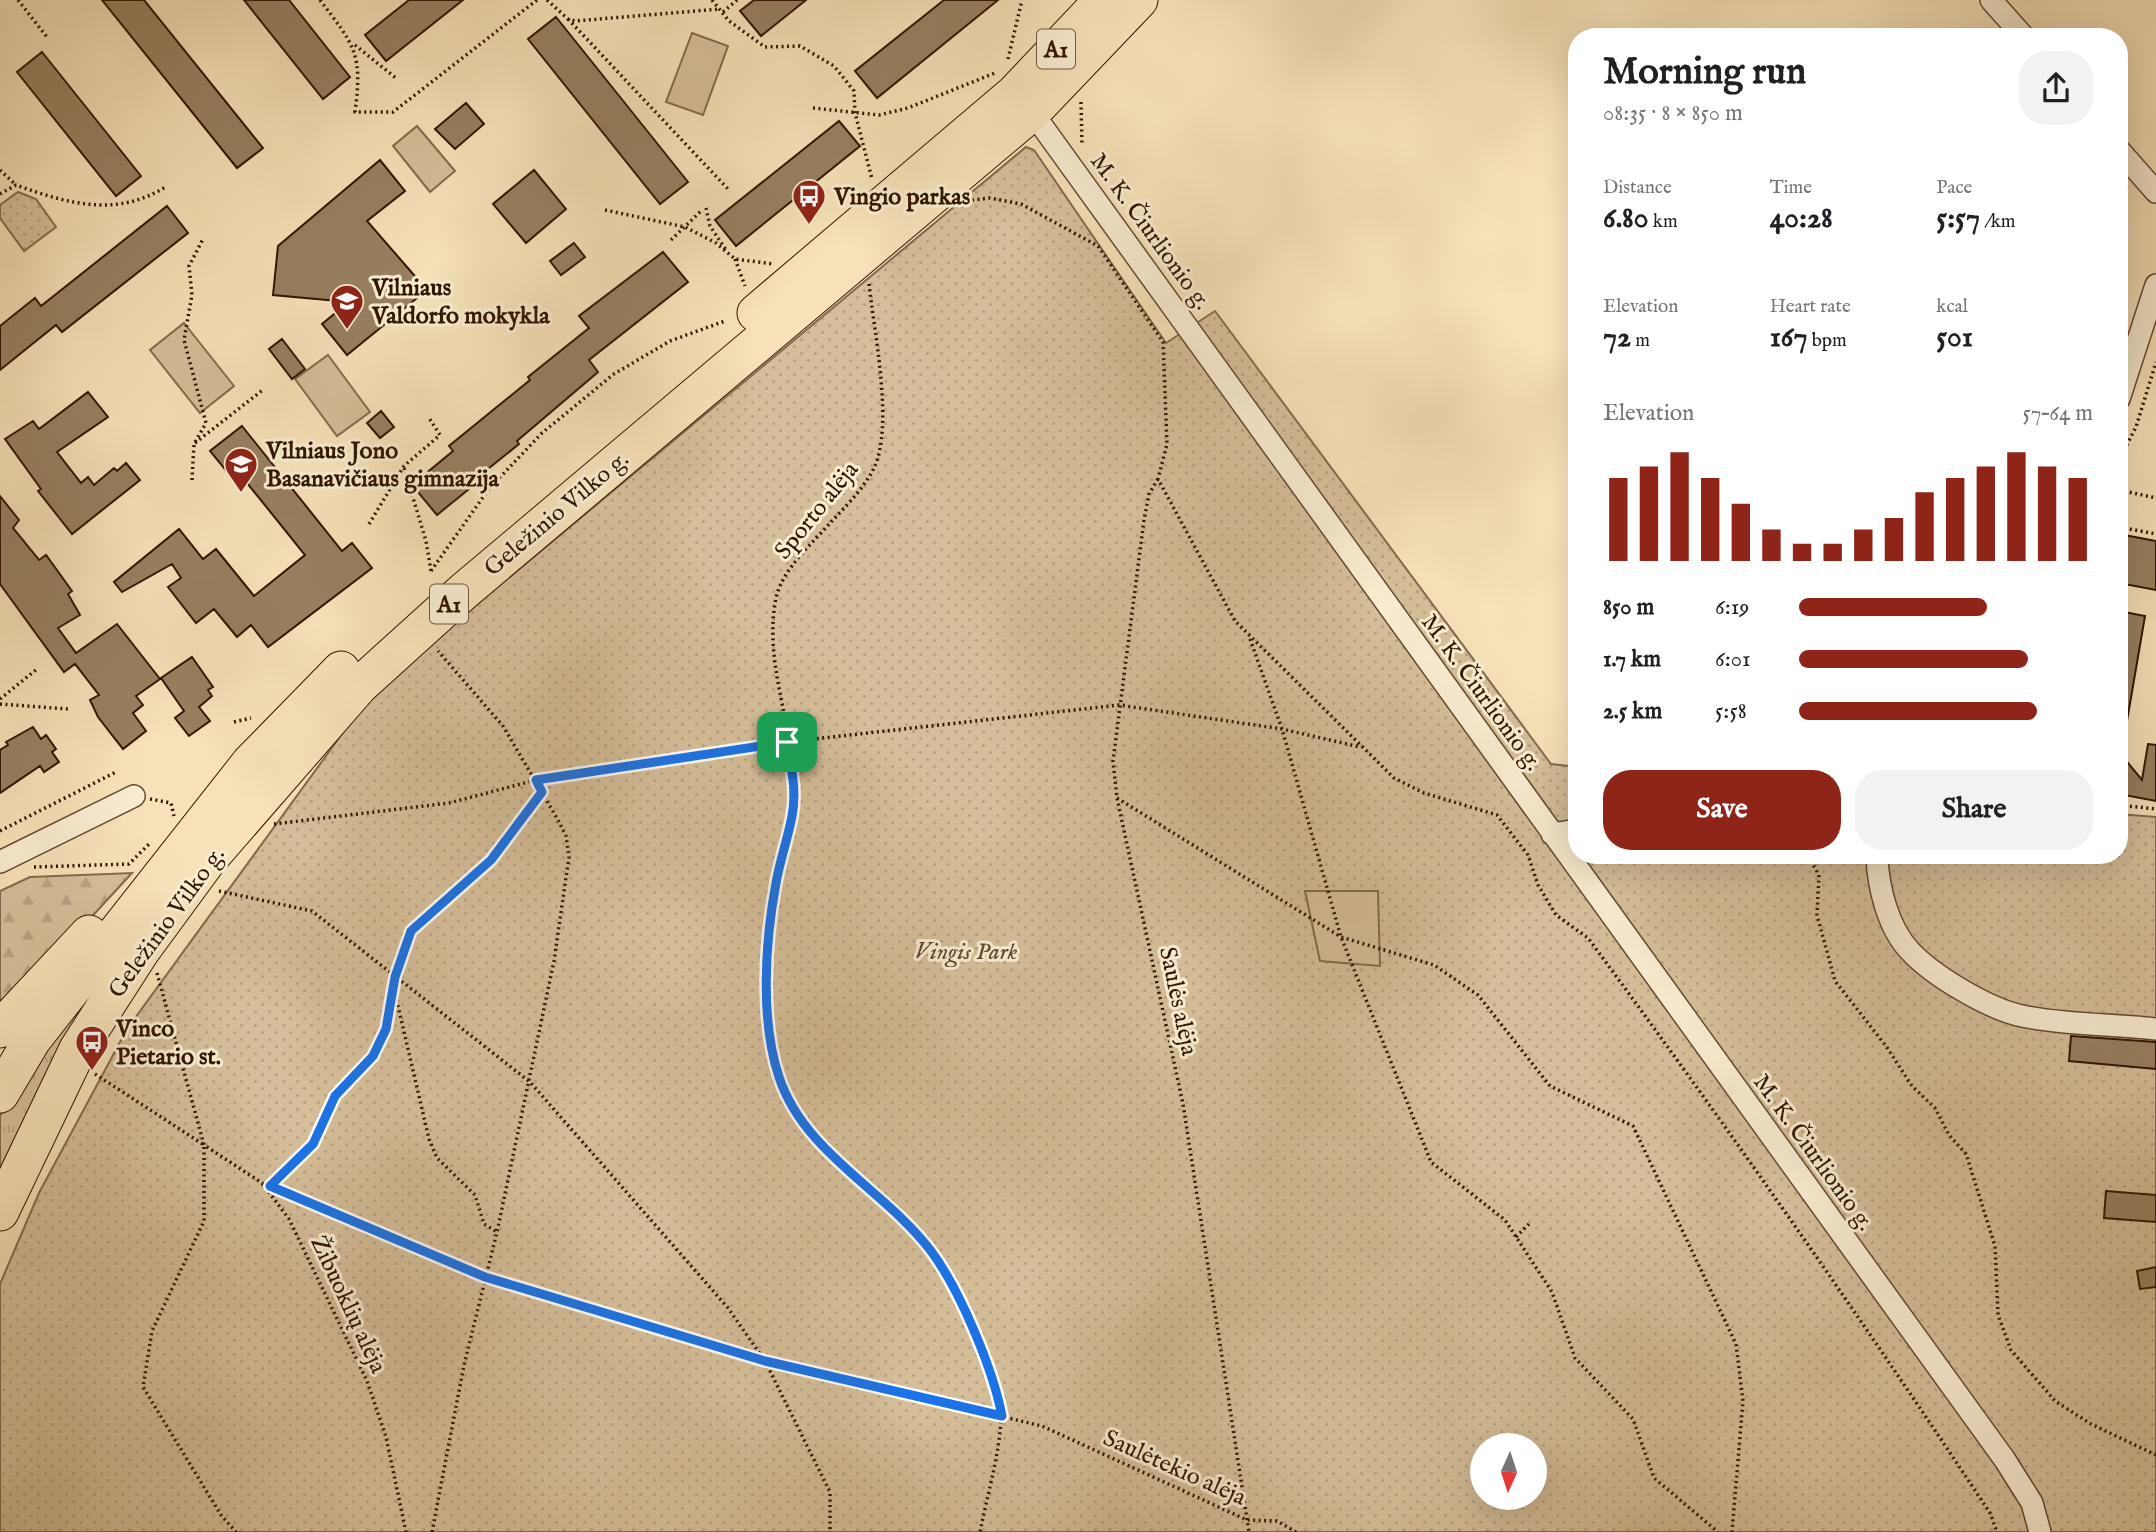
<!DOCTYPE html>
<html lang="en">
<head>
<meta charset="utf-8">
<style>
  :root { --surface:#fff; --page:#f2f2f2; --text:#202124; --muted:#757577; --accent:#8f2418 }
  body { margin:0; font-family:"IM FELL English",serif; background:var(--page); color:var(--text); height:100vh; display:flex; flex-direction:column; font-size:26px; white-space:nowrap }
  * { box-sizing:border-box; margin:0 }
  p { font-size:23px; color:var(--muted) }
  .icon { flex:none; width:38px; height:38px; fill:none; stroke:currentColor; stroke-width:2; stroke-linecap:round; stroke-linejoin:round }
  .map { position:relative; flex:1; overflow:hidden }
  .drawer { position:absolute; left:1568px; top:28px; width:560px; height:836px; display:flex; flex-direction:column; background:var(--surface); border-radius:28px; box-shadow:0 7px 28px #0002 }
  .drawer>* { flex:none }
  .needle { width:46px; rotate:183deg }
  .controls { position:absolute; left:1470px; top:1433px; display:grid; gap:14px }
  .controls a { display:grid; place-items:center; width:77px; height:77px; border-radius:50%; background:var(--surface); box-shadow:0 7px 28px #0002; font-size:35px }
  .pin { position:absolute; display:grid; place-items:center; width:60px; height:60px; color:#fff; margin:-30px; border-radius:14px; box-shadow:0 4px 10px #0006 }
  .round { display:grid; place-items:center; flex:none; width:74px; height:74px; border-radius:28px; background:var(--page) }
  .head { display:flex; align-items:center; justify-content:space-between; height:119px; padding:0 35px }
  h1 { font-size:38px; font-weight:700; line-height:52px }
  .metrics { display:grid; grid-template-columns:repeat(3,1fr); gap:10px; height:119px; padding:7px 35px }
  .metrics div { display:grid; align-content:center }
  .metrics b { font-size:30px; font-weight:700 }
  .metrics small { font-size:19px; font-weight:400 }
  .metrics p { font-size:19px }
  .chart { height:196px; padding:14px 35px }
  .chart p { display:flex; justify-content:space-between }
  .chart svg { width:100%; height:126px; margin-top:7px; stroke:var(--accent); stroke-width:6 }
  .cta { display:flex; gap:14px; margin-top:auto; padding:14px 35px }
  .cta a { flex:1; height:80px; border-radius:28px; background:var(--accent); color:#fff; font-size:28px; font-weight:700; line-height:80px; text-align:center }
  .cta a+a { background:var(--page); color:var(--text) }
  ul { padding:0 35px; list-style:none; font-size:23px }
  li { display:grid; grid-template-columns:112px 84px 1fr; align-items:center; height:52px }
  li i { height:18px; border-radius:9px; background:var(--accent) }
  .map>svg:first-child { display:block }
  .grass { fill:url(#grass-tufts); stroke:#836a4c; stroke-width:2 }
  .forest { fill:url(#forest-firs); stroke:#836a4c; stroke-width:2 }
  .park { fill:url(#park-dots); stroke:#836a4c; stroke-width:2; fill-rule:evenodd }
  .pitch { fill:#d5be99; stroke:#836a4c; stroke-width:2 }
  .building { fill:#978060; stroke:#311600; stroke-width:2 }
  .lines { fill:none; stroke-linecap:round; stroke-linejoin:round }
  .street-casing { stroke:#62492e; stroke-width:24 }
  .highway-casing { stroke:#311600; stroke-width:39 }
  .path { stroke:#311600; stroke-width:3.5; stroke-dasharray:2 3.5; stroke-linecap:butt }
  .street { stroke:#f9ecd1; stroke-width:21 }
  .highway { stroke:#f6e1b8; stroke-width:37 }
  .route-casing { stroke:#fff; stroke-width:14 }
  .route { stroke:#1a73e8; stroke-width:9 }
  .labels { text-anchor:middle; stroke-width:6; stroke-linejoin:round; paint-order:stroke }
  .shield { fill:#f9ecd1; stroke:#6d563f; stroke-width:2 }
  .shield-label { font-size:23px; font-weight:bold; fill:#311600 }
  .poi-label { font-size:24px; font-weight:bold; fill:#311600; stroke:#f9ecd1; text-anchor:start }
  .street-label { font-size:24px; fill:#311600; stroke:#f9ecd1 }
  .park-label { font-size:24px; font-style:italic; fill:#62482e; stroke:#f9ecd1 }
</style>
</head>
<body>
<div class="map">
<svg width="2156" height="1532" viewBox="0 0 2156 1532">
  <defs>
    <pattern id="grass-tufts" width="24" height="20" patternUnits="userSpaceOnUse" patternTransform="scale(1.75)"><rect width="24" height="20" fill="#d5be99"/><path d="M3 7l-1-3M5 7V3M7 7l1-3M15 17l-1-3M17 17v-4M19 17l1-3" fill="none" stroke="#b7a382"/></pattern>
    <pattern id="forest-firs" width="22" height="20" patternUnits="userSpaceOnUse" patternTransform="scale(1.75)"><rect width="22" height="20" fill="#d5be99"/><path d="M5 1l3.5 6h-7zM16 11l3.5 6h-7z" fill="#b7a382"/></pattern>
    <pattern id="park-dots" width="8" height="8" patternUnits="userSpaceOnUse" patternTransform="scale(1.75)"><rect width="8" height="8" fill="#d5be99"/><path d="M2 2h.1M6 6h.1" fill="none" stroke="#b7a382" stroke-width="1.8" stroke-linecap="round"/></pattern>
  </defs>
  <rect width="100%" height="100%" fill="#f6e1b8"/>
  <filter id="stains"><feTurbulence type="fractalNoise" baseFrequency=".00286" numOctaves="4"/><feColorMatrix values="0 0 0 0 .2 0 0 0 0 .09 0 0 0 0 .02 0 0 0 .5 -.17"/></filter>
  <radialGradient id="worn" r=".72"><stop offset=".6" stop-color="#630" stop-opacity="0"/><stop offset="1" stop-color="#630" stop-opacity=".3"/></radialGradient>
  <path class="grass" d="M148 902 0 1180V1116Z"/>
  <path class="forest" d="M132 873 1 1015 0 1016V891L30 877Z"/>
  <path class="park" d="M1026 147 1034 150 1166 343 1215 311 1551 764 1577 767V856H2119V814L2156 817V1532H0V1284L39 1193 127 1029 374 690ZM1482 1446H1535V1498H1482Z
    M18 192 36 199 56 227 24 251 0 218V205Z"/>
  <path class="pitch" d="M692 33 728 46 703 115 666 102Z
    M417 126 455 171 430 192 393 146Z
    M184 323 234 386 200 413 150 350Z
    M328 355 370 412 337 436 295 379Z
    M1305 891H1378L1380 966 1320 961Z"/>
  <path class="building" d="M102 0H144L263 148 237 168Z
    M244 0H289L350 77 323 99Z
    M409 0H463L386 61 365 35Z
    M754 0H806L761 36 740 11Z
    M944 0H998L877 98 855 71Z
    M556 17 688 182 660 204 528 39Z
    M42 52 141 176 116 196 17 72Z
    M466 103 484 124 455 149 435 129Z
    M839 121 860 146 736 246 715 220Z
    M380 160 405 191 367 221 427 290 347 355 322 324 349 302 273 295 278 246Z
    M534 170 566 209 526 243 493 204Z
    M167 206 188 233 62 332 56 325 0 370V326L35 298 41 306Z
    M574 243 585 257 561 275 550 261Z
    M663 252 688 282 589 360 598 372 517 441 519 444 483 473 485 476 437 515 412 485 453 451 449 446 530 380 528 377 589 328 579 316Z
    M282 339 305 369 292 379 269 349Z
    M88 392 108 417 57 452 81 483 88 477 94 485 114 468 117 471 126 463 140 480 72 534 38 491 41 489 5 439 33 421 39 429Z
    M381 411 394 427 380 438 367 423Z
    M242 426 342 551 352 543 372 568 268 647 251 625 237 637 214 609 196 623 168 587 181 578 172 564 122 592 114 582 179 529 203 559 216 549 254 596 305 555 235 468 228 473 210 451Z
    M0 496 19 520 13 528 39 560 46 555 72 591 68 594 80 615 58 628 76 653 117 624 160 679 136 696 143 705 133 713 146 731 123 749 98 717 90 700 99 695 75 664 64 672 0 584Z
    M2119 534 2156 541V590L2119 583Z
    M2119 611 2145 616 2127 721H2119Z
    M192 657 213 687 208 690 212 696 199 707 210 721 189 736 175 718 184 711 161 678Z
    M33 727 41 739 46 735 56 749 52 752 59 762 44 772 40 766 0 793V750L8 745 6 742Z
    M2148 744 2156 745V801L2119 794V752L2142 780Z
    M2071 1036 2156 1042V1069L2069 1061Z
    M2106 1191 2156 1195V1222L2104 1218Z
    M2156 1267V1287L2140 1289 2137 1271Z"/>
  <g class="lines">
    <defs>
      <path id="street" d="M1991 0 2024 37
        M1032 112 2005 1460 2032 1503 2040 1532
        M2119 150 2156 192
        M2119 399 2156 285
        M1552 834 1577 830
        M1877 856C1878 887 1888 928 1910 951 1933 976 1989 1009 2022 1016 2065 1025 2112 1024 2156 1029
        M0 862 134 796"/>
      <path id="highway" d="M756 313 1015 93 1103 0
        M0 1029 89 934
        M0 1094 32 1040 250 763 341 670
        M0 1212 78 1049 141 951 207 861 359 686 464 591 1032 112 1139 0"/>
    </defs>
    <use href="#street" class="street-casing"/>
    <use href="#highway" class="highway-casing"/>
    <path class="path" d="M18 0 47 37
      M320 0C354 45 363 53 355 112H393L537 0
      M547 0 568 19 575 21 720 9
      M712 0 729 21 765 47 800 46 834 66 854 91 855 113 872 179
      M723 12 737 0
      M568 19 728 189
      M355 45 397 79
      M1008 59 1022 0
      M1081 102 1082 146
      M813 108 879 115 908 108 995 73
      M0 170 16 185
      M0 194 16 185C69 204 117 218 167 186
      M972 200 990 198 1021 204 1098 246 1163 342 1167 444 1158 479 1235 621 1394 778 1424 793 1497 815 1528 855 1538 885 1556 915 1588 938C1727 1126 1861 1318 1990 1513L1997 1532
      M706 208 710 226 726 250
      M605 210 685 227 716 243 735 259 773 264
      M671 240 701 211
      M735 259 745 286
      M869 284C874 331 894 426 874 468 864 488 847 505 832 521 812 544 783 568 776 598 763 663 794 725 794 789 794 821 781 851 776 883 767 933 764 989 769 1040 780 1134 872 1182 928 1248 952 1276 964 1313 978 1346 988 1368 1002 1393 1001 1417 1000 1453 987 1496 980 1532
      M195 443 264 389
      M2119 460 2136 427 2156 362
      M404 468 426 541 431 571
      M1158 479 1149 494 1144 520 1113 761 1117 798 1183 1104 1249 1532
      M192 480 194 444 206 423 184 340 192 295 189 266 203 239
      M2119 490 2156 498
      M369 524 404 466 440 435 429 418
      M2119 527 2156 534
      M431 571 488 490 542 433 614 374 670 341 725 321
      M1250 639 1282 729 1341 937 1431 1162 1505 1220 1552 1292 1575 1358 1633 1419 1654 1478 1718 1532
      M0 699 37 669
      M0 704 68 709
      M234 722 251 718
      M1117 798 1341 937 1434 965 1478 995 1550 1086 1633 1126 1736 1344 1743 1401 1732 1532
      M150 799 171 803 174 816
      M2119 805 2156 809
      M274 824 449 803 536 780 787 742 1119 705 1282 729 1360 747
      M0 831 116 772
      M1808 856 1819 875 1817 915 1835 981 1886 1046 1912 1086 1935 1108 1949 1135 1966 1154 1995 1246 1998 1315 2011 1350 2055 1401 2091 1424 2156 1455
      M34 867 129 864 150 843
      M219 891 312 911 530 1082 728 1308 765 1361 830 1492V1532
      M157 973 204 1145 262 1183 289 1219 367 1381 386 1437 406 1532
      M394 989 429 1139 437 1158 475 1195 484 1224 497 1232
      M95 1074 204 1145V1221L152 1331 143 1387 221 1515 236 1532
      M262 1183 485 1277 765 1361 1042 1426 1247 1520 1277 1521 1296 1532
      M270 1186 313 1144 335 1096 373 1056 386 1029 395 977 411 931 491 860 542 792
      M1516 1237 1529 1224
      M432 1532 464 1365 497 1232 554 961 569 857 566 836 558 820 503 726 438 651"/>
    <use href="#street" class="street"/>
    <use href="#highway" class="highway"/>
  </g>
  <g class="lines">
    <defs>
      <path id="route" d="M787 742C791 767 797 791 792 816 788 838 780 860 776 883 765 942 760 1020 779 1077 804 1153 885 1190 931 1251 960 1290 993 1369 1002 1416L765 1361 485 1277 270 1186 313 1144 335 1096 373 1056 386 1029 395 977 411 931 491 860 542 792 536 780Z"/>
    </defs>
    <use href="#route" class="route-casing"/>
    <use href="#route" class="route"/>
  </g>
  <defs>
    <symbol id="bus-pin" viewBox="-11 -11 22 30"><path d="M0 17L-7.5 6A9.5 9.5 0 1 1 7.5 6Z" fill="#8f2418" stroke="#f9ecd1"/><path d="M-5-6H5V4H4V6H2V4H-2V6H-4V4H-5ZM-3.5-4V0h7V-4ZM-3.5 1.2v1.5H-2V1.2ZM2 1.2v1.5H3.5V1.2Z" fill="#fff"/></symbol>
    <symbol id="school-pin" viewBox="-11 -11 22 30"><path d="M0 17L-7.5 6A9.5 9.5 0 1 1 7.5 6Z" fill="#8f2418" stroke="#f9ecd1"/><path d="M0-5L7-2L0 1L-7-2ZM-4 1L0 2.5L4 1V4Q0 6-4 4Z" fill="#fff"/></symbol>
  </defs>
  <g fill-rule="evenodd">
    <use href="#bus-pin" x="790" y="177" width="38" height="52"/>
    <use href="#school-pin" x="328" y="282" width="38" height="52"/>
    <use href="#school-pin" x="222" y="445" width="38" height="52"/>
    <use href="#bus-pin" x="73" y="1023" width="38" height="52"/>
  </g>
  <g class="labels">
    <g class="shield">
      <rect x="1037" y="29.5" width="38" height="39" rx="5"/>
      <rect x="430" y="584.5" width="38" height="39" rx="5"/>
    </g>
    <g class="shield-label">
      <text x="1056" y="57">A1</text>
      <text x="449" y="612">A1</text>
    </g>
    <g class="poi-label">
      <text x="834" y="204">Vingio parkas</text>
      <text x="372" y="295">Vilniaus<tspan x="372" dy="28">Valdorfo mokykla</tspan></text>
      <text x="266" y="458">Vilniaus Jono<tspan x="266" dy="28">Basanavičiaus gimnazija</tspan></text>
      <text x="116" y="1036">Vinco<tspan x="116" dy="28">Pietario st.</tspan></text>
    </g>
    <g class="street-label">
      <text transform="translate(1151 231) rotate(54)" y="8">M. K. Čiurlionio g.</text>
      <text transform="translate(816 510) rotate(-51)" y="8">Sporto alėja</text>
      <text transform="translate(556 513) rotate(-40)" y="8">Geležinio Vilko g.</text>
      <text transform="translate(1482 692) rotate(54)" y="8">M. K. Čiurlionio g.</text>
      <text transform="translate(166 922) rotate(-54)" y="8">Geležinio Vilko g.</text>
      <text transform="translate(1179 1001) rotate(78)" y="8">Saulės alėja</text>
      <text transform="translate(1814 1152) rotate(54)" y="8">M. K. Čiurlionio g.</text>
      <text transform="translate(349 1304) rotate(65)" y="8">Žibuoklių alėja</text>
      <text transform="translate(1175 1467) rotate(24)" y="8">Saulėtekio alėja</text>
    </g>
    <g class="park-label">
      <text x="966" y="959">Vingis Park</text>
    </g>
  </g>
  <rect width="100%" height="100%" filter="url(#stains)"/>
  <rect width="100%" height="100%" fill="url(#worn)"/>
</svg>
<div class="controls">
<a><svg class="needle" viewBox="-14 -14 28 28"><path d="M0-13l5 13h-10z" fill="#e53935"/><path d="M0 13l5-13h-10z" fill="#757577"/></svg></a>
</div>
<div class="pin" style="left:787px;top:742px;background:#1e9e55"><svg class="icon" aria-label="arrive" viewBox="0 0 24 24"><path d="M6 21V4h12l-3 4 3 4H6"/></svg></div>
<section class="drawer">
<div class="head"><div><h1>Morning run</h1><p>08:35 · 8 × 850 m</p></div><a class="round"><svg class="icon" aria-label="share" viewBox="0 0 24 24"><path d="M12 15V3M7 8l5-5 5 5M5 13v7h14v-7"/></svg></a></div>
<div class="metrics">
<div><p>Distance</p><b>6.80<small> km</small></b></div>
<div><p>Time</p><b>40:28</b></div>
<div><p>Pace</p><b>5:57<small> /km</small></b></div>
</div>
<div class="metrics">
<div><p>Elevation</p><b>72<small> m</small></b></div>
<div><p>Heart rate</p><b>167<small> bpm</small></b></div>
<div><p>kcal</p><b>501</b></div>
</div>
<div class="chart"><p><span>Elevation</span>57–64 m</p>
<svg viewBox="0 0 160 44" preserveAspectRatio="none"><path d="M5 44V15M15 44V11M25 44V6M35 44V15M45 44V24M55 44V33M65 44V38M75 44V38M85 44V33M95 44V29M105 44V20M115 44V15M125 44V11M135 44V6M145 44V11M155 44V15"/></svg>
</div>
<ul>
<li><b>850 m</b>6:19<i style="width:64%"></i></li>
<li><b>1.7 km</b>6:01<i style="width:78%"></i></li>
<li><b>2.5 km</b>5:58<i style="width:81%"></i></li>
</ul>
<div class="cta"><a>Save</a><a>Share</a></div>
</section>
</div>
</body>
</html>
